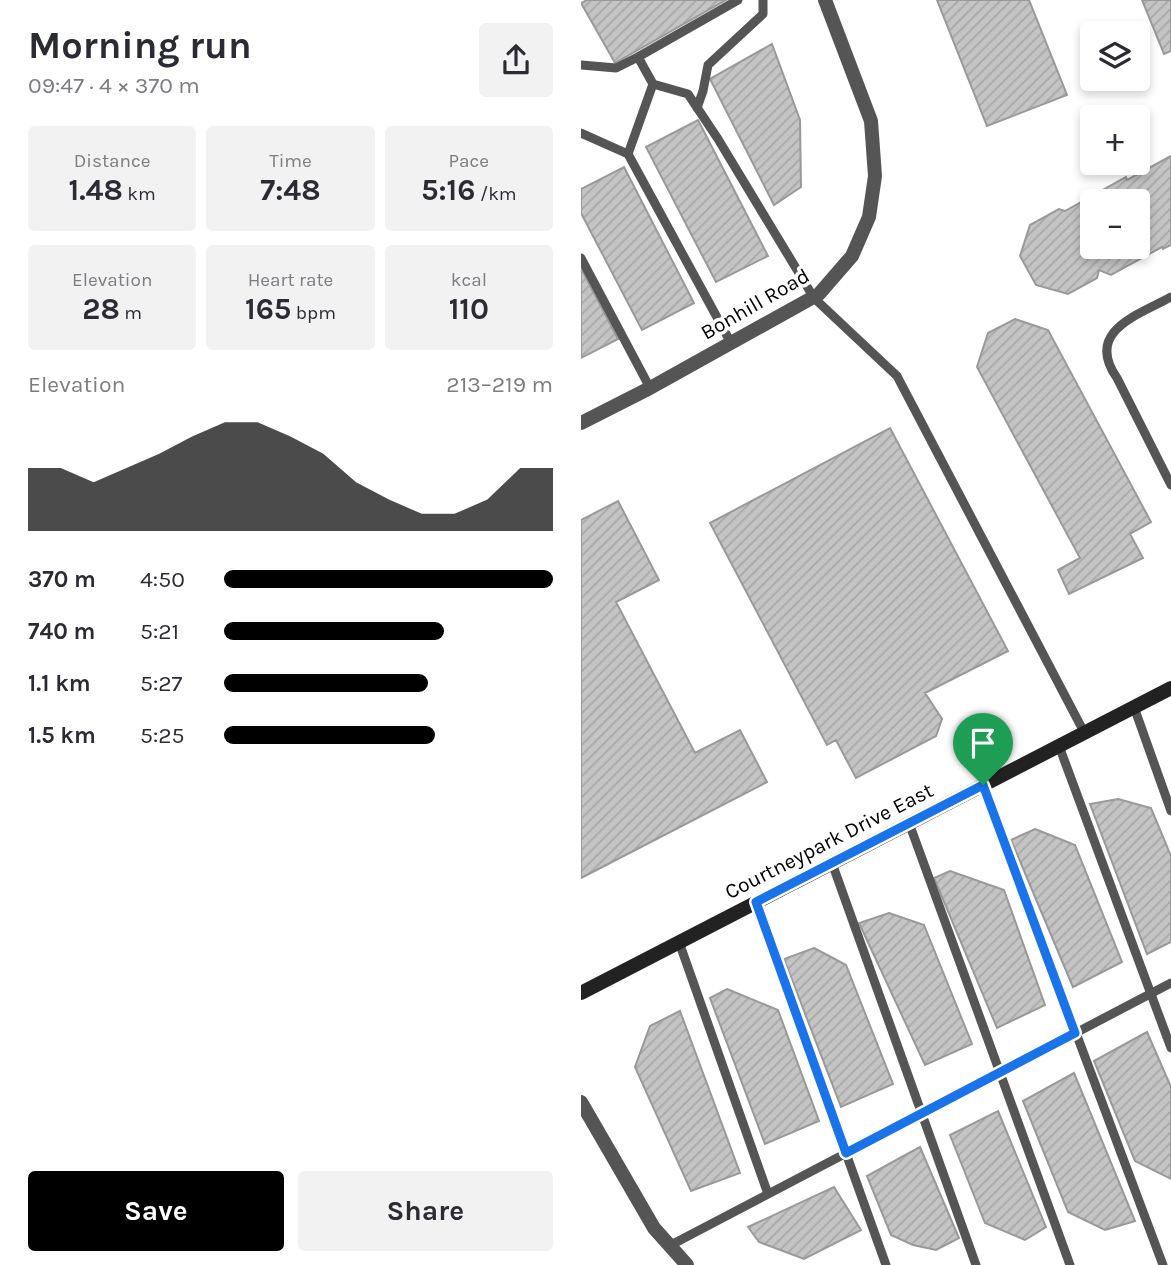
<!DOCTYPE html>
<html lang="en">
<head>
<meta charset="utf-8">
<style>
  :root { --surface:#fff; --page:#f2f2f3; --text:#2b2b33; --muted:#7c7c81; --accent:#000 }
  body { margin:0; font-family:Karla,sans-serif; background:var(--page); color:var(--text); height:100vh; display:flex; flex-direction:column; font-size:26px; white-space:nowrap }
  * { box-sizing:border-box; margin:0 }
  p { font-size:23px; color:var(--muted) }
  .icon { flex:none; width:38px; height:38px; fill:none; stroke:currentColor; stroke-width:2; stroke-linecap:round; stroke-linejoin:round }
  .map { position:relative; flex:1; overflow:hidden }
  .sheet { display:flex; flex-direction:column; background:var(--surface); width:581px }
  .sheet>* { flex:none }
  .fabs { position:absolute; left:499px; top:21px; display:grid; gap:14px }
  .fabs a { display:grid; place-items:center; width:70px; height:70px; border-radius:7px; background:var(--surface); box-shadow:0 4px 10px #0003; font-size:35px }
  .pin { position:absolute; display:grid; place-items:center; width:60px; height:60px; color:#fff; margin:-72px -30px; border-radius:50% 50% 50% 0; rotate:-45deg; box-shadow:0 0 7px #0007 }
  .pin .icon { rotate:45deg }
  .round { display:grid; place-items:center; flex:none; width:74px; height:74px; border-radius:7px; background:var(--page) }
  .headline { display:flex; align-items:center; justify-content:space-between; height:119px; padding:0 28px }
  h1 { font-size:38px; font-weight:700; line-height:52px }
  .metrics { display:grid; grid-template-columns:repeat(3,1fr); gap:10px; height:119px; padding:7px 28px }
  .metrics div { display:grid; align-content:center; border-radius:7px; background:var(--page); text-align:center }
  .metrics b { font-size:30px; font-weight:700 }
  .metrics small { font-size:19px; font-weight:400 }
  .metrics p { font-size:19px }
  .chart { height:196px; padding:14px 28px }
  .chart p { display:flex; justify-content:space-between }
  .chart svg { width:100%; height:126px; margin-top:7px; fill:var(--accent); opacity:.7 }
  .action { display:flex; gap:14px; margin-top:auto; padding:14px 28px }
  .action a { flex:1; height:80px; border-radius:7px; background:var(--accent); color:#fff; font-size:28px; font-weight:700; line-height:80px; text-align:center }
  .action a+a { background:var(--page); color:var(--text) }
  ul { padding:0 28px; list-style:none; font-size:23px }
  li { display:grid; grid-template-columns:112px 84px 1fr; align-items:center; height:52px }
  li i { height:18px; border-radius:9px; background:var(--accent) }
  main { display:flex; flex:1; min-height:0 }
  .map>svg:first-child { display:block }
  .building { fill:url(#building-hatch); stroke:#999; stroke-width:2; fill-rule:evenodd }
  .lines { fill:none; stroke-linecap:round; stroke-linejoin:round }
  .lane { stroke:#555; stroke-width:9 }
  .street { stroke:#555; stroke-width:14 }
  .secondary { stroke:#222; stroke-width:14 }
  .route-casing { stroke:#fff; stroke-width:14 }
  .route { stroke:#1a73e8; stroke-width:9 }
  .labels { text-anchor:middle; stroke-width:7; stroke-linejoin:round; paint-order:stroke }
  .street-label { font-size:21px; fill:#000; stroke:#fff }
</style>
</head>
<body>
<main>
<section class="sheet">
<div class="headline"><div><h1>Morning run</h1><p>09:47 · 4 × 370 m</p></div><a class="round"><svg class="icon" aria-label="share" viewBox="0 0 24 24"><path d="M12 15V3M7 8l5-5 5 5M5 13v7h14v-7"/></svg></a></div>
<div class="metrics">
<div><p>Distance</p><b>1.48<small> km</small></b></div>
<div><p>Time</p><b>7:48</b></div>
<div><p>Pace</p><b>5:16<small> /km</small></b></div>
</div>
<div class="metrics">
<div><p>Elevation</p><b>28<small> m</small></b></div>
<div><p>Heart rate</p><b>165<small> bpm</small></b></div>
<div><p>kcal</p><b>110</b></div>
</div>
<div class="chart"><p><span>Elevation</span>213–219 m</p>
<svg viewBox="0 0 160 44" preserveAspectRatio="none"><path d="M0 44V22L10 22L20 27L30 22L40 17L50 11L60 6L70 6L80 11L90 17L100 27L110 33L120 38L130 38L140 33L150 22L160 22V44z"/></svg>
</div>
<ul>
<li><b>370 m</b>4:50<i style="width:100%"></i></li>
<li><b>740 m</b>5:21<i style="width:67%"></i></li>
<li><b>1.1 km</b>5:27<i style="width:62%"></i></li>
<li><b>1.5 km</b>5:25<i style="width:64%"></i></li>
</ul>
<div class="action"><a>Save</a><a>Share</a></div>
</section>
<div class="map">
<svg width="590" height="1265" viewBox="0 0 590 1265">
  <defs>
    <pattern id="building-hatch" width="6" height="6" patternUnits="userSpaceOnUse" patternTransform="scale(1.75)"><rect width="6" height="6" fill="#c4c4c4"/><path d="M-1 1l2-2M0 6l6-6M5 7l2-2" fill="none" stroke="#a7a7a7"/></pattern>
  </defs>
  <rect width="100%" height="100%" fill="#fff"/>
  <path class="building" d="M6 0H145L34 63 0 3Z
    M356 0H448L486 95 406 126Z
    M561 0H590V51L583 54Z
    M191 44 219 120 220 187 193 205 129 79Z
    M117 120 187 256 135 282 65 147Z
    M590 156V245L582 249 581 247 530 275 518 270 516 278 487 294 455 285 439 256 449 225 478 209 484 211 545 177 546 180ZM511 201H556V247H511Z
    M43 167 113 303 61 330 0 213V189Z
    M0 268 37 339 0 358Z
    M434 319 467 330 570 522 549 534 562 558 488 594 477 570 499 558 396 367 407 333Z
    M309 428 427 651 344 693 361 719 355 736 275 778 255 740 246 745 129 523Z
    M37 501 78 580 35 602 114 753 159 730 186 782 0 878V520Z
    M537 799 570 808 590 856V942L566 954 509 804Z
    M454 829 494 845 541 962 492 987 430 840Z
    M369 871 423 890 464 1005 416 1028 353 878Z
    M308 913 343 925 391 1044 344 1065 278 923Z
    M233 948 265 965 312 1084 260 1107 203 959Z
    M146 989 197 1010 238 1121 184 1144 129 998Z
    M99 1011 159 1173 110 1191 54 1067 69 1026Z
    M566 1032 590 1087V1179L554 1161 513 1061Z
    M493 1073 554 1221 524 1230 487 1212 442 1101Z
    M417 1111 465 1227 444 1240 404 1223 369 1135Z
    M339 1147 378 1238 355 1250 332 1245 310 1235 286 1176Z
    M253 1187 280 1230 223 1259 178 1242 167 1227Z"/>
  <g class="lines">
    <path class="lane" d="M157 0 57 57 72 84 107 94 137 139 233 298 316 376 503 732
      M0 65 35 68 57 57
      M72 84 47 154 150 343
      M116 108 122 91 127 65 182 14V0
      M0 133 47 154
      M0 258 69 388
      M590 297C557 315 503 331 536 378L590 485
      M553 707 590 811
      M478 746 590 1048
      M402 785 582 1265
      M328 823 489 1265
      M251 863 395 1265
      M175 902 305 1265
      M98 942 187 1194
      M88 1246 590 983"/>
    <path class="street" d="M0 423 69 388 238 294 271 256 288 217 294 176 290 121 244 0
      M0 1102 73 1228 106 1265"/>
    <path class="secondary" d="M0 993 590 688"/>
  </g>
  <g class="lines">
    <defs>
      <path id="route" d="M402 785 494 1033 265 1153 175 902Z"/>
    </defs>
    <use href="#route" class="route-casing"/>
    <use href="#route" class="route"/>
  </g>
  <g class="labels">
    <g class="street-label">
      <text transform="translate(174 304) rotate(-30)" y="7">Bonhill Road</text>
      <text transform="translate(248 841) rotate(-27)" y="7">Courtneypark Drive East</text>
    </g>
  </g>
</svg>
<div class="fabs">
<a><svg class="icon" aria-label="layers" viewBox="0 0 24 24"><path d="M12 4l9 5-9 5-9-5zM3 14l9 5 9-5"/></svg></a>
<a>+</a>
<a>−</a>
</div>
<div class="pin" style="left:402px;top:785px;background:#1e9e55"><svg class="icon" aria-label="arrive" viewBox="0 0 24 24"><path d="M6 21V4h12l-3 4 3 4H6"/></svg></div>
</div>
</main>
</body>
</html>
